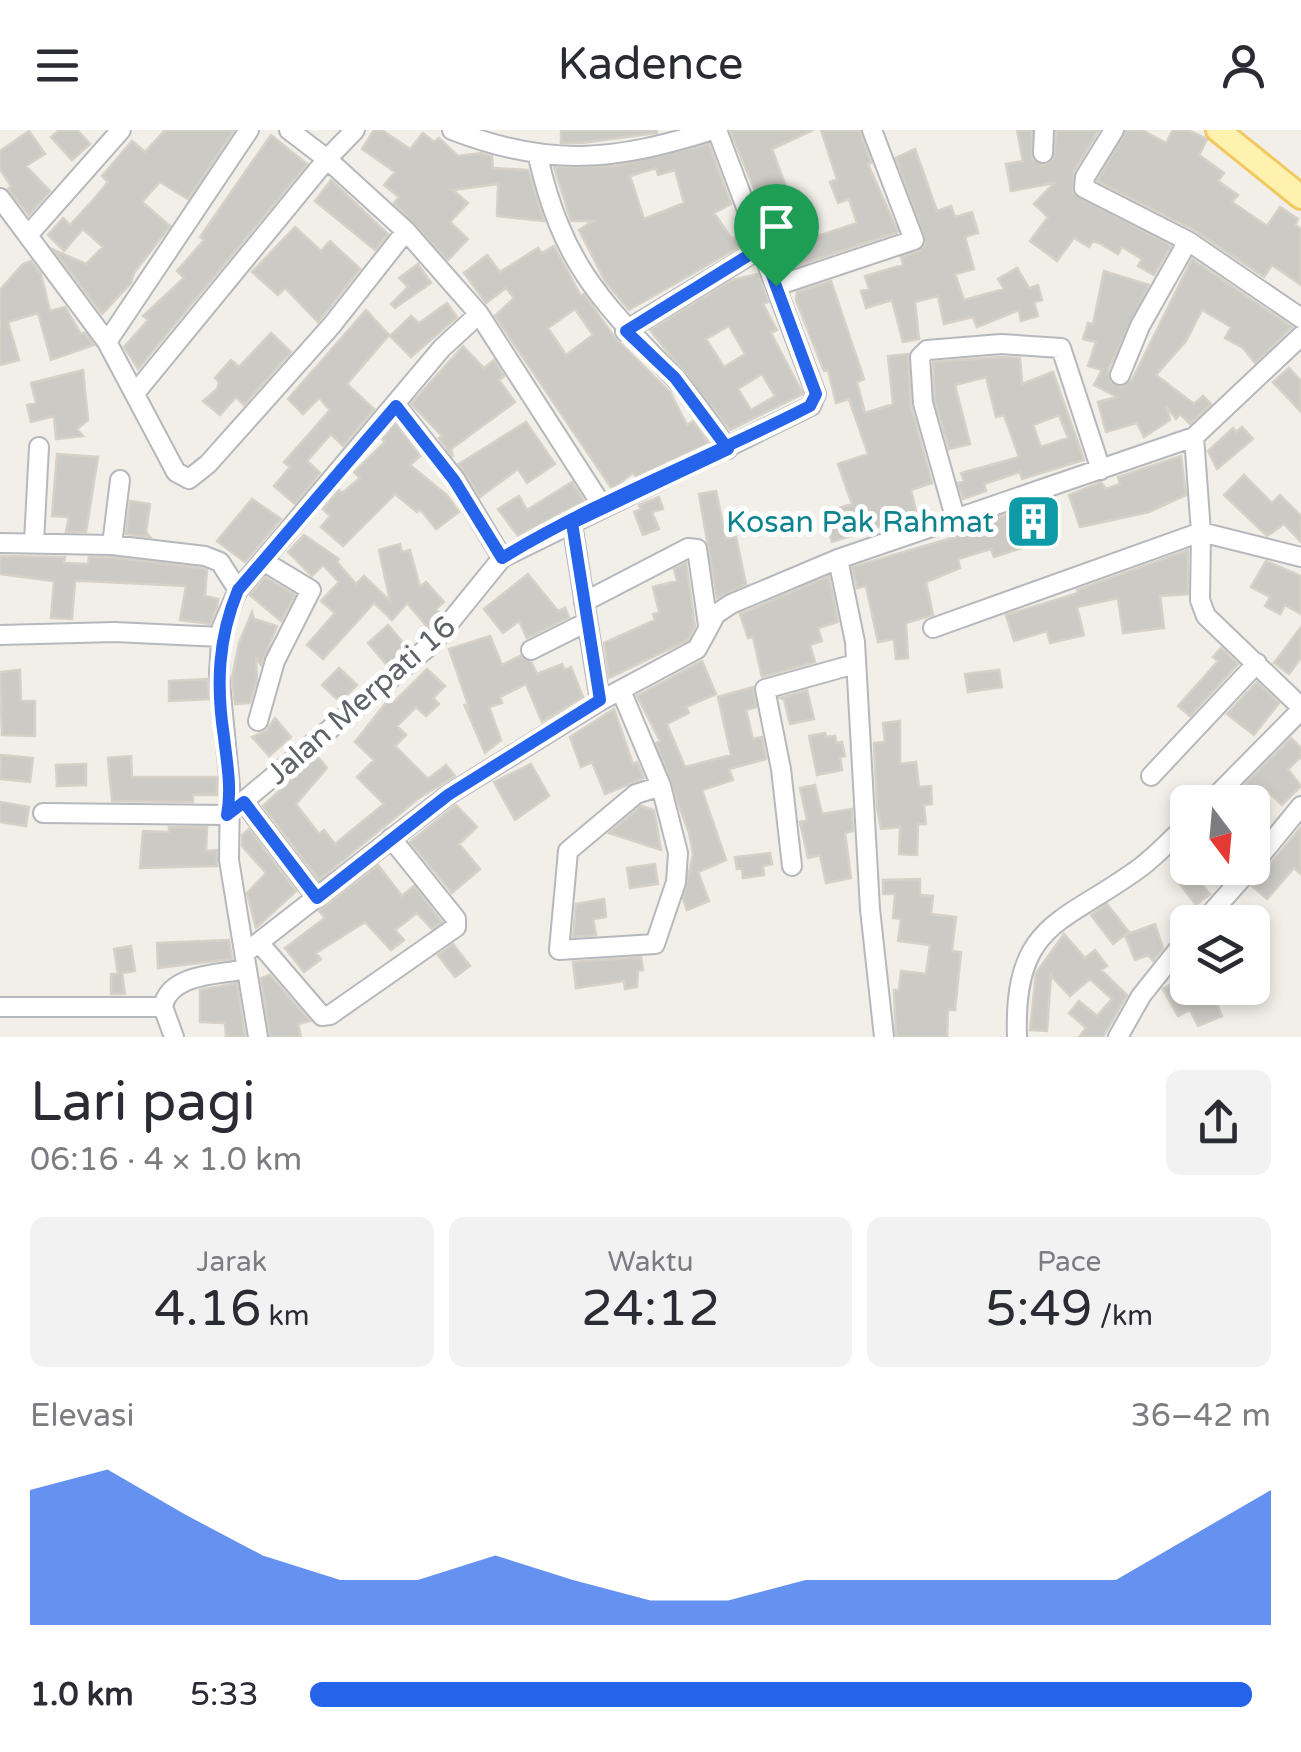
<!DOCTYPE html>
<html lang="id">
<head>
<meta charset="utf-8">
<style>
  :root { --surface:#fff; --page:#f2f2f3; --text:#2b2b33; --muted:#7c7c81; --accent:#2563eb }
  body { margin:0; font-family:"Varela Round",sans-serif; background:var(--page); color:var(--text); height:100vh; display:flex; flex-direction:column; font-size:38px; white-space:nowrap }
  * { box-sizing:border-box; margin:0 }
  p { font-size:32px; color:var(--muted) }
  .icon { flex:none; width:55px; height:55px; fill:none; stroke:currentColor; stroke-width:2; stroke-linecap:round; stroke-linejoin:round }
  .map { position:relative; height:907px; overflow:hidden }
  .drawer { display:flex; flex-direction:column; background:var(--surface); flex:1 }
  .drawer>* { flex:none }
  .needle { width:65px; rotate:164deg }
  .controls { position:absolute; left:1170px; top:655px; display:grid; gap:20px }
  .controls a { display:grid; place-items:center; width:100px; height:100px; border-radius:15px; background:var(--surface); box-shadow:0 5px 15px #0003; font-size:50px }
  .pin { position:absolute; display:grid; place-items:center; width:85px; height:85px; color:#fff; margin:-102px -42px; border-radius:50% 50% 50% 0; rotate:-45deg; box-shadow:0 0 10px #0007 }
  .pin .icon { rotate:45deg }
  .round { display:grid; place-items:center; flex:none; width:105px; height:105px; border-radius:15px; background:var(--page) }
  .summary { display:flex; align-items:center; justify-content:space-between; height:170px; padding:0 30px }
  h1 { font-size:55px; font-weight:600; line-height:75px }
  .stats { display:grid; grid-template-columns:repeat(3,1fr); gap:15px; height:170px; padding:10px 30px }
  .stats div { display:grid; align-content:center; border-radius:15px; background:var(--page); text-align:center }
  .stats b { font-size:50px; font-weight:600 }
  .stats small { font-size:28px; font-weight:400 }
  .stats p { font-size:28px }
  .chart { height:280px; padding:20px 30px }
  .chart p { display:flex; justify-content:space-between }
  .chart svg { width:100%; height:180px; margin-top:10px; fill:var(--accent); opacity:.7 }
  ul { padding:0 30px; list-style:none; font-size:32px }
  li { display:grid; grid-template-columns:160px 120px 1fr; align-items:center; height:75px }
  li i { height:25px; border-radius:12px; background:var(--accent) }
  header { display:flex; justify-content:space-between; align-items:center; height:130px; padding:0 30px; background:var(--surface); font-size:45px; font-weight:600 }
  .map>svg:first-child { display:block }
  .building { fill:#cccac5; stroke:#d6d1c6; stroke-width:2.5; fill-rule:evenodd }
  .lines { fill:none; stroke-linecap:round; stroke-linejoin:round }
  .minor-casing { stroke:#b5b8bc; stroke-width:22 }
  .major-casing { stroke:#f2c960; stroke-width:28 }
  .minor { stroke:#fff; stroke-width:18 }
  .major { stroke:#fff2af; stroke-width:22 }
  .route-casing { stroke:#fff; stroke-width:20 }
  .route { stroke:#2563eb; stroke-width:12 }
  .labels { text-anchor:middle; stroke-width:10; stroke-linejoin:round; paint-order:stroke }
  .culture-label { font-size:30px; fill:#0d838f; stroke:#fff; text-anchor:end }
  .street-label { font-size:30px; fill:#5f6368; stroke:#fff }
</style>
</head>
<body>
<header><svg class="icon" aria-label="menu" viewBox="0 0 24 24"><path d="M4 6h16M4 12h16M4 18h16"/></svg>Kadence<svg class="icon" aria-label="person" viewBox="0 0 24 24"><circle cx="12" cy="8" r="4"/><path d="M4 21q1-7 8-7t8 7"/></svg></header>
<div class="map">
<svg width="1301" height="907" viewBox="0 0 1301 907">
  <rect width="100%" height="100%" fill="#f1efe8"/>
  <path class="building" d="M59 0H77L90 14 72 30 51 7Z
    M165 0H234L188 69 160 52 142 72 170 96 134 143 131 153 102 184 54 120 86 134 103 117 83 99 64 121 48 105 63 88 70 95 93 70 108 52 102 46 132 11 145 22Z
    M374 0H382L410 19 423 3 434 12 439 8 458 26 481 23 492 26 493 38 528 40 544 91 497 86 498 54 453 60 468 73 450 92 468 109 448 130 394 73 399 67 384 55 395 42 362 19Z
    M561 0H657V3L582 13H561Z
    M730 0H813L772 19 785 54 776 57 790 93 803 89 809 109 857 93 849 69 838 73 830 52 837 49 821 0H860L871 33 868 34 898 102 787 139Z
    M1017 0H1032V28L1043 35 1054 29 1056 0H1099L1074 41 1073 63 1171 116 1154 145 1138 136 1142 129 1122 117 1118 124 1099 113 1093 111 1089 117 1074 108 1057 131 1030 111 1048 87 1034 74 1054 53 1011 61 1006 34 1023 31Z
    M1126 0H1142L1166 13 1173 0H1188L1207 9 1199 25 1224 43 1218 51 1238 65 1232 72 1267 96 1280 77 1298 89 1295 95 1301 99V155L1272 135 1264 147 1194 100 1097 51Z
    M29 1 45 24 26 36 50 61 29 85 8 59 11 56 0 39V21Z
    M271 5 307 34 138 239 124 217 148 190 143 186 184 148 177 141 204 110 200 107Z
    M709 14 731 74 714 83 732 109 742 102 746 113 629 180 605 151 579 100 593 91H571L554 37 615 36ZM656 38 658 45 675 40 684 73 644 89 630 46Z
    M915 19 937 81 951 76 955 87 972 82 978 103 965 107 974 139 955 144 964 170 1004 159 998 149 1017 138 1029 158 1038 155 1042 170 1034 172 1038 186 1021 191 1019 180 977 197 973 187 944 194 938 166 915 172 919 209 903 212 892 170 866 178 861 161 869 159 865 146 903 135 901 127 919 121 926 113 896 28Z
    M331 50 388 104 375 120 315 71Z
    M295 97 321 121 330 111 360 139 318 192 285 158 278 165 252 142Z
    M554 116 581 166 584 164 615 208 670 262 687 295 693 291 708 313 637 348 633 343 612 359 495 186 514 168 506 158 486 173 464 143 487 125 500 142 538 118 542 123ZM575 179 593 205 566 225 548 198Z
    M1192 129 1292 197 1255 233 1243 218 1225 208 1231 197 1202 180 1186 211 1156 245 1194 274 1203 266 1211 274 1190 294 1180 284 1176 289 1166 276 1170 290 1144 307 1137 293 1106 302 1098 272 1117 267 1094 255 1102 240 1088 236 1096 212 1083 209 1088 193 1093 194 1104 141 1149 155 1108 240 1110 252 1121 257 1132 250Z
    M31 131 41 144 50 181 65 177 81 204 85 203 94 215 51 230 38 183 8 192 19 230 0 235V160L23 134Z
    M418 134 431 153 395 178 391 174 408 157 399 148Z
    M758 144 768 172 763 174 777 200 771 203 803 264 730 300 650 200 732 150ZM729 196 745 224 724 237 706 209ZM762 244 775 266 751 280 738 259Z
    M831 151 864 249 857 252 865 283 893 274 888 226 908 224 911 276 932 353 911 360 917 385 832 412 823 383 852 374 838 334 868 324 849 269 836 273 828 240 824 241 796 170 797 162Z
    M447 173 457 187 411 227 390 206 411 186 419 193Z
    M366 180 389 205 347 254 374 279 343 316 331 304 307 331 320 343 295 374 274 356 290 337 284 332 330 280 319 268 303 284 288 269Z
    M271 203 291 222 244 275 236 267 220 285 203 271 217 259 219 252 215 248 231 230 239 237Z
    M463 216 484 238 494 230 504 246 499 250 515 272 451 319 453 327 439 308 442 306 411 274Z
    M1001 227 1020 228 1022 254 1053 242 1084 330 1022 349 1020 342 984 354 986 361 963 369 958 353 964 351 961 343 1019 327 1004 285 996 287 986 247 955 255 970 314 949 319 935 271 933 232ZM1059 285 1068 308 1041 317 1033 295Z
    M1289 238 1301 251V282L1273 252Z
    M83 240 88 290 77 299 83 306 56 309 54 286 31 292 27 275 36 273 31 253Z
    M526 292 555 334 527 353 518 339 480 367 459 334Z
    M395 293 420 326 410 335 447 365 459 382 436 399 420 379 417 382 395 364 343 416 321 397 330 386 323 379 339 360 342 363 360 348 354 342 385 312 382 309Z
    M1242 297 1253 309 1217 339 1208 321 1233 298 1236 302Z
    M57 324 98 327 86 402H66L69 387 52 386Z
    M1181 326 1186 365 1149 382 1080 397 1069 365 1101 352 1106 359 1120 354 1118 347Z
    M1244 345 1272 373 1280 365 1301 386V412L1284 394 1267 406 1224 365Z
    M572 352 584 371 518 406 498 379 519 366 527 380Z
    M716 361 726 409 736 407 746 454 717 468 699 364Z
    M659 367 663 379 652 382 659 399 643 405 634 382 641 379 639 375Z
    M252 369 281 389 245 432 217 411Z
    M130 371 150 374 146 402 150 407 126 404Z
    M1042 372 1053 408 994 427 991 419 958 429 960 438 926 452 933 485 906 493 908 528 896 529 894 509 878 512 866 456 857 458 852 437 962 405 960 400Z
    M304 405 339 429 337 432 356 454 364 446 390 471 379 420 400 414 402 422 410 420 420 457 426 452 444 472 436 479 440 484 429 499 407 473 392 490 374 473 323 529 307 515 335 483 321 471 339 452 323 435 312 446 288 422Z
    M1188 420V464L1160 466 1164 498 1123 503 1118 468 1077 477 1084 505 1050 513 1047 501 1014 511 1006 485 1078 463 1077 460Z
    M0 426 65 427 64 433 88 434 89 427H111L202 438 207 440 205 466 218 469 217 477 210 494 180 490 186 456 84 451H75L72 489 51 488 54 451 0 444Z
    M1266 431 1301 446V484L1285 475 1280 484 1265 476 1270 467 1251 457Z
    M686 433 695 496 688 510 609 548 604 513 655 490 653 484 659 482 653 457 677 451 674 439Z
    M528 444 558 481 565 478 569 487 527 508 519 491 503 503 484 479Z
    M829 446 838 492 818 498 822 511 810 515 815 532 762 547 753 507 748 508 740 484Z
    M265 447 295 465 281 491 250 465Z
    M252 482 254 489 277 496 261 535 256 528 257 550 250 573 235 574 232 548 239 513Z
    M388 495 408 518 387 535 368 513Z
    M1301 497V528L1289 544 1274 533Z
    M490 506 502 535 520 526 531 532 537 544 562 534 565 540 571 537 583 567 542 592 526 554 500 567 502 573 489 577 501 610 485 623 464 574 470 580 449 519Z
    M1221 518 1238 534 1190 586 1178 576 1218 531 1213 527Z
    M702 531 716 564 686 577 689 583 667 594 685 637 731 625 718 567 753 557 756 577 746 580 753 609 762 607 766 629 729 639 733 650 702 660 726 730 698 742 709 771 687 780 683 769 693 724 689 703 656 613 660 611 637 566Z
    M339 538 357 555 340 572 322 555Z
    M427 539 445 556 433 568 439 574 426 586 416 577 397 596 406 605 395 616 428 649 446 635 455 646 419 668 319 750 263 676 317 626 327 638 296 674 319 704 324 700 335 714 384 674 357 647 374 630 355 612 389 569 393 573Z
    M20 540 21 571H35V606L2 605 0 542Z
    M999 540 1002 557 968 562 965 544Z
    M207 549 209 569 169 571V551Z
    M1257 552 1279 573 1254 605 1227 584Z
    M807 560 814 589 790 594 784 569 780 568Z
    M614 579 633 634 637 632 644 648 605 664 592 632 581 637 570 607Z
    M275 588 291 607 269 626 252 607 266 601Z
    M900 591V634L916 632 919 657 931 656 932 674 924 675 926 694H918L917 725 899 724 900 697 881 699 877 677 874 613 885 612 883 593Z
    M825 603 826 607 835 606 836 613 842 612 845 626 840 627 842 640 817 645 809 606Z
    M1291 608 1301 618V627L1288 639 1301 656 1282 675 1264 658 1254 672H1227Z
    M1 625 33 628 30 652 0 649Z
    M131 626 132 647H217V665H193V672L112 671 108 628Z
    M86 634V655L57 656 56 635Z
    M531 634 549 666 515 690 494 652Z
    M815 655 822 684 852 679 853 701 845 703 851 748 826 753 820 725 808 728 800 692 807 690 800 658Z
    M0 672 29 677 26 696 0 692Z
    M456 675 477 697 459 714 480 739 452 763 410 712Z
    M641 676 654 680 661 720 609 703Z
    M169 697H207L206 721 217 720V736L140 738 143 701 169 702Z
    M1301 697V744L1294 738 1267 769 1252 756Z
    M249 699 296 761 256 798 247 763 266 743 242 716V705Z
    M770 723 772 734 763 736 764 745 743 748 742 738 737 739 735 727Z
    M655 734 658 754 630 758 627 738Z
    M378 735 402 766 414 756 442 792 432 799 417 783 395 800 404 810 391 820 365 792 316 823 321 829 304 842 285 818 325 788 319 781Z
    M1188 738 1210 764 1196 775 1179 753 1183 750 1179 745Z
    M920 749V765L933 766 931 784 956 787 952 821 961 822 955 880H948L947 907H896L894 860H899L901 841 926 844 930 815 898 811 901 789 893 788 895 764H883V750Z
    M604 769 606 787 593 789 596 805 573 807 576 774Z
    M1107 774 1129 802 1113 814 1091 785Z
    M1155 794 1163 818 1153 831 1148 825 1135 830 1125 805Z
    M1064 804 1085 828 1095 820 1107 836 1101 840 1127 865 1103 907H1079L1086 898 1069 883 1079 871 1097 886 1112 869 1090 849 1070 866 1051 846 1047 901 1030 900 1036 843Z
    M229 810 232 829 158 838 157 813Z
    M453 814 470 836 455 847 438 825Z
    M131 816 135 841 122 843 125 864H111V844H118L114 819Z
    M641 827 643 840 638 841 637 857 625 859 624 851 576 858 573 832Z
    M270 845 310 891 298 894 301 907H270L261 848Z
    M1181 848 1187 858H1210L1222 886 1198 896 1190 880 1178 886 1163 859Z
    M237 853 245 907H226L225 893 200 892V860Z"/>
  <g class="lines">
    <defs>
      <path id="minor" d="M452 0C550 38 615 31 713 0
        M1114 0 1085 47 1084 58 1188 111 1301 188
        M1043 23 1044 0
        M538 27C563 134 599 169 672 245 693 267 710 295 728 319
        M0 68 107 212 176 342 189 349 208 334 332 195 406 101
        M29 104 121 0
        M776 156 914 110 872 0
        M479 184 603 377
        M625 201 763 117
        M107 212 249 0
        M1120 245 1140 196 1188 111
        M136 262 327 29 289 0
        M396 275 455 349 502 428
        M1194 307 1201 402 1200 470 1206 486 1301 577
        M955 387 923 273 920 227 927 220 1001 214 1061 218 1101 340
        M572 393 600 571
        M34 412 39 317
        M0 413 112 415 205 426 220 432 238 460
        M112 415 120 350
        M838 429 855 512 870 779 884 907
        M584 472 688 418 697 419 708 495
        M933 498 1201 402 1301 427
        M0 505 115 502 221 507
        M531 520 587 492
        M622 563 661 656 678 723 676 752 655 814 559 820 568 721 636 664 661 656
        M258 591 275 531 311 460 263 431
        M1151 646 1257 533
        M244 672 317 768
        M1210 672 1301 580
        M43 683 227 685 433 513 502 428 811 276 816 264 717 0
        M792 736 781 639 765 559 855 534
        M1252 736 1301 676
        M1203 792 1251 738
        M261 815 322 886 330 885 456 797V789L391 708
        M245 823 448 665 600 571 697 519 716 484 731 474 838 429 1194 307 1301 206
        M0 877H163C169 843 220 845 246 839
        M163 877 174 907
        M258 907 229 730 230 656 219 543 222 497 238 460 442 218 479 184 406 101 327 29 355 0
        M1017 907C1013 791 1064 794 1141 737 1158 724 1172 708 1188 694
        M1118 907 1141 866 1188 807"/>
      <path id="major" d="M1218 0 1301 67"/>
    </defs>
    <use href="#minor" class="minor-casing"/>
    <use href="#major" class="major-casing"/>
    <use href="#minor" class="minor"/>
    <use href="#major" class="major"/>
  </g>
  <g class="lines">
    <defs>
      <path id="route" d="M776 156 816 264 810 276C709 328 599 369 502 428L454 350 396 276 238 460C218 508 216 555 224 607 227 634 232 658 227 685L244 672 317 768 448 665 600 570 572 393 728 319 675 248 626 201 762 117 776 156"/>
    </defs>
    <use href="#route" class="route-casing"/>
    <use href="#route" class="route"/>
  </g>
  <defs>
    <symbol id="building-square" viewBox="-11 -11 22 22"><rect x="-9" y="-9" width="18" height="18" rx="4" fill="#0f9aa8" stroke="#fff"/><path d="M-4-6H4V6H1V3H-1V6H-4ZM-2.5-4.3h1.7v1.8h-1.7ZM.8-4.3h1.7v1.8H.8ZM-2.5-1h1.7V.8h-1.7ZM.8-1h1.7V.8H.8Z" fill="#fff"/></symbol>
  </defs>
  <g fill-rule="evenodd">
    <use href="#building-square" x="1002" y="360" width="63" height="63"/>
  </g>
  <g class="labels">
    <g class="culture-label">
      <text x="994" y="402">Kosan Pak Rahmat</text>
    </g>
    <g class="street-label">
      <text transform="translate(361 570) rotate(-41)" y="10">Jalan Merpati 16</text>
    </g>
  </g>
</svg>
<div class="controls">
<a><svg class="needle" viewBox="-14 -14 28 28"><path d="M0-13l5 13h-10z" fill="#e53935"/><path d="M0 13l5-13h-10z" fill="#7c7c81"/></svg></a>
<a><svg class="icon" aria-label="layers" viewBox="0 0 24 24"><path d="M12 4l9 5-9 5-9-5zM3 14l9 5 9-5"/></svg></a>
</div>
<div class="pin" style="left:776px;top:156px;background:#1e9e55"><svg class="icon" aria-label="arrive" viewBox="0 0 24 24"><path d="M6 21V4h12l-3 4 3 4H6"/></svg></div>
</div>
<section class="drawer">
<div class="summary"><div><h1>Lari pagi</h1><p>06:16 · 4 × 1.0 km</p></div><a class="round"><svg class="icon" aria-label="share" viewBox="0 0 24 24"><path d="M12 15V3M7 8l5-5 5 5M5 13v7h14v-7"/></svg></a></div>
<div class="stats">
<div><p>Jarak</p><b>4.16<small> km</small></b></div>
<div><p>Waktu</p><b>24:12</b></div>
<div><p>Pace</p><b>5:49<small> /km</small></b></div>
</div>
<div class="chart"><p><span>Elevasi</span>36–42 m</p>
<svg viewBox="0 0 160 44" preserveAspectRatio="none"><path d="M0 44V11L10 6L20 17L30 27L40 33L50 33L60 27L70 33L80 38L90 38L100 33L110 33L120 33L130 33L140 33L150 22L160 11V44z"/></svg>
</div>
<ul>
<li><b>1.0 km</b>5:33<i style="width:98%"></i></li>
</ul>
</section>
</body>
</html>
